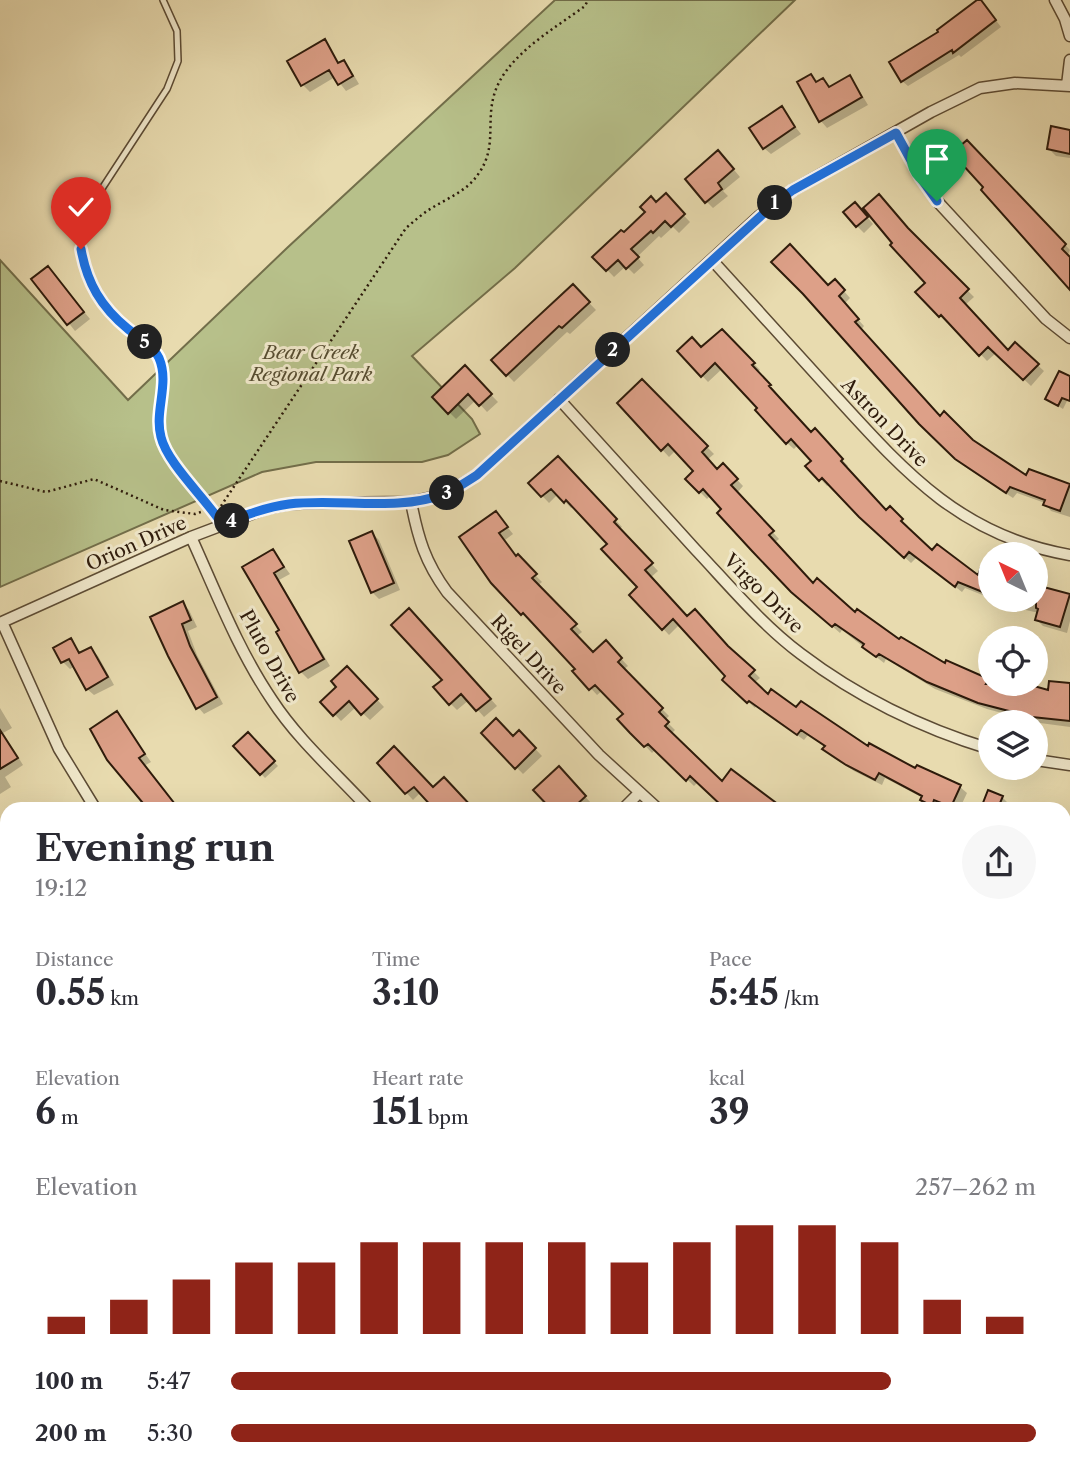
<!DOCTYPE html>
<html lang="en">
<head>
<meta charset="utf-8">
<style>
  :root { --surface:#fff; --page:#f7f7f7; --text:#2b2b33; --muted:#7c7c81; --accent:#8f2418 }
  body { margin:0; font-family:"Libre Caslon Text",serif; background:var(--page); color:var(--text); height:100vh; display:flex; flex-direction:column; font-size:26px; white-space:nowrap }
  * { box-sizing:border-box; margin:0 }
  p { font-size:23px; color:var(--muted) }
  .icon { flex:none; width:38px; height:38px; fill:none; stroke:currentColor; stroke-width:2; stroke-linecap:round; stroke-linejoin:round }
  .map { position:relative; flex:1; overflow:hidden }
  .drawer { position:absolute; left:0px; top:802px; width:1071px; height:674px; display:flex; flex-direction:column; background:var(--surface); border-radius:21px 21px 0 0; box-shadow:0 7px 28px #0002 }
  .drawer>* { flex:none }
  .needle { width:46px; rotate:317deg }
  .fabs { position:absolute; left:978px; top:542px; display:grid; gap:14px }
  .fabs a { display:grid; place-items:center; width:70px; height:70px; border-radius:50%; background:var(--surface); box-shadow:0 7px 28px #0002; font-size:35px }
  .pin { position:absolute; display:grid; place-items:center; width:60px; height:60px; color:#fff; margin:-72px -30px; border-radius:50% 50% 50% 0; rotate:-45deg; box-shadow:0 0 7px #0007 }
  .pin .icon { rotate:45deg }
  .km { position:absolute; width:35px; height:35px; margin:-18px; border-radius:50%; background:#222; color:#fff; font-size:19px; line-height:35px; text-align:center }
  .round { display:grid; place-items:center; flex:none; width:74px; height:74px; border-radius:37px; background:var(--page) }
  .headline { display:flex; align-items:center; justify-content:space-between; height:119px; padding:0 35px }
  h1 { font-size:38px; font-weight:800; line-height:52px }
  .stats { display:grid; grid-template-columns:repeat(3,1fr); gap:10px; height:119px; padding:7px 35px }
  .stats div { display:grid; align-content:center }
  .stats b { font-size:35px; font-weight:800 }
  .stats small { font-size:19px; font-weight:400 }
  .stats p { font-size:19px }
  .chart { height:196px; padding:14px 35px }
  .chart p { display:flex; justify-content:space-between }
  .chart svg { width:100%; height:126px; margin-top:7px; stroke:var(--accent); stroke-width:6 }
  ul { padding:0 35px; list-style:none; font-size:23px }
  li { display:grid; grid-template-columns:112px 84px 1fr; align-items:center; height:52px }
  li i { height:18px; border-radius:9px; background:var(--accent) }
  .map>svg:first-child { display:block }
  .green { fill:#b7c08a; stroke:#726e4a; stroke-width:2 }
  .shadow { fill:#0003 }
  .building { fill:#dda088; stroke:#2e1b0b; stroke-width:2 }
  .lines { fill:none; stroke-linecap:round; stroke-linejoin:round }
  .service-casing { stroke:#5c4b34; stroke-width:8 }
  .minor-casing { stroke:#5c4b34; stroke-width:13 }
  .path { stroke:#2e1b0b; stroke-width:2.5; stroke-dasharray:2 3.5; stroke-linecap:butt }
  .service { stroke:#f0e8cb; stroke-width:5 }
  .minor { stroke:#f0e8cb; stroke-width:10 }
  .route-casing { stroke:#fff; stroke-width:14 }
  .route { stroke:#1a73e8; stroke-width:9 }
  .labels { text-anchor:middle; stroke-width:6; stroke-linejoin:round; paint-order:stroke }
  .park-label { font-size:19px; font-style:italic; fill:#574d31; stroke:#f0e8cb }
  .street-label { font-size:19px; fill:#2e1b0b; stroke:#f0e8cb }
</style>
</head>
<body>
<div class="map">
<svg width="1070" height="1475" viewBox="0 0 1070 1475">
  <rect width="100%" height="100%" fill="#e8dbaf"/>
  <filter id="stains"><feTurbulence type="fractalNoise" baseFrequency=".00286" numOctaves="4"/><feColorMatrix values="0 0 0 0 .2 0 0 0 0 .09 0 0 0 0 .02 0 0 0 .5 -.17"/></filter>
  <radialGradient id="worn" r=".72"><stop offset=".6" stop-color="#630" stop-opacity="0"/><stop offset="1" stop-color="#630" stop-opacity=".3"/></radialGradient>
  <path class="green" d="M555 0H795L515 268 412 356 472 419 480 434 448 455 422 462H316L262 472 0 587V260L128 400 287 248Z"/>
  <path class="shadow" d="M985 6 1001 27 961 57 959 55 908 86 902 81 941 33Z
    M324 41 340 64 343 62 350 69 359 84 346 91 335 77 310 92 303 85Z
    M811 76 818 83 823 80 830 87 849 78 856 85 868 105 827 128 821 121 799 83Z
    M781 109 801 134 771 154 764 148Z
    M1070 131V158L1056 156 1049 149Z
    M967 142 1070 250 1067 256 1070 259V287L986 187Z
    M725 159 740 177 723 191 728 196 713 208 707 202Z
    M665 196 690 222 679 233 673 227 661 238 659 236 637 257 644 265 634 274 626 266 614 277 595 257 624 235Z
    M862 211 873 224 864 233 857 226Z
    M914 237 974 297 965 305 1008 352 1015 344 1044 371 1031 386 996 353 987 361 949 320 947 323 917 292 927 283Z
    M48 268 90 319 75 331 34 279Z
    M835 281 850 298 844 304 864 326 861 330 940 418 1027 478 1030 471 1070 485V517L1051 511 1045 503 1017 493 1013 498 964 466 920 423 828 287Z
    M573 286 596 310 570 334 567 332 514 382 493 360Z
    M722 331 760 370 757 372 776 392 774 394 811 434 821 437 848 466 846 468 887 512 890 509 908 526 906 528 933 553 979 578 982 569 990 572V598L965 588 962 592 917 557 911 563 867 523 830 483 827 486 808 466 813 461 798 445 794 449 787 443 757 410 759 408 723 368 708 382 679 351 702 350Z
    M465 368 498 402 487 412 476 400 456 419 434 397Z
    M1070 378V402L1067 401 1063 409 1047 399Z
    M642 382 714 454 707 460 717 471 723 465 743 486 737 493 779 539 774 543 813 585 855 615 900 642 946 666 947 662 990 681V684L1050 692 1070 685V727L1040 723 987 709 935 689 886 659 884 663 842 630 840 633 800 598 711 495 707 499 687 479 696 471 676 450 669 457 619 403Z
    M558 459 622 527 619 529 658 571 650 578 688 618 753 671 760 678 754 683 768 696 916 771 960 787 967 793 960 808H949L941 805 940 808H933L922 800 923 798 885 778 882 785 854 771 831 756 825 749 826 747 808 735 804 740 756 706 755 708 731 686 728 676 680 624 669 635 632 595 640 587 609 544 574 506 571 508 558 494 549 503 530 483Z
    M496 513 513 534 505 540 517 557 542 582 537 586 582 632 577 636 593 654 612 649 628 666 623 670 669 716 665 720 675 730 671 734 722 783 772 803 773 800 786 808H727L698 782 694 786 656 749 652 753 620 719 625 714 603 690 597 695 575 671 578 669 493 582Z
    M372 533 379 540 400 590 379 599 372 592Z
    M273 551 290 574 279 580 330 666 308 679 301 672 279 633 282 631 245 567Z
    M1036 587 1070 597V621L1067 633 1043 626 1037 620 1039 613 1017 608 996 600H1036Z
    M183 604 189 610 197 627 188 631 197 655 223 704 204 714 198 707 169 656Z
    M416 617 497 706 484 717 469 700 457 710 450 703 444 680Z
    M71 640 81 654 91 649 98 656 114 685 94 695 87 689 75 666 70 669 63 662Z
    M347 668 384 707 370 720 356 707 341 721 323 702 339 687Z
    M0 708 12 728 3 733 23 765 5 777 11 787 0 794Z
    M117 714 151 762 144 766 178 808H149L125 778Z
    M519 732 542 756 523 774 483 733 513 738Z
    M248 735 278 766 265 778 235 746Z
    M379 763 433 789 451 786 471 808H436L421 792 413 800Z
    M559 769 592 804 587 808H552L535 790Z
    M989 792 1002 797 1009 804 1007 808H983Z
    M1064 817 1070 819V842L1065 856Z
    M1064 910H1070V944H1064Z
    M0 1021 7 1026 5 1055 7 1071 1 1080Z
    M1064 1023H1070V1048L1064 1043Z
    M0 1226 7 1231V1268L0 1261Z
    M1064 1275 1068 1284 1070 1283V1315L1064 1318Z
    M1064 1404 1070 1406V1428L1064 1426Z
    M713 1468H729L724 1475Z
    M832 1468H876L878 1471 873 1475H833L830 1471Z
    M259 1469 267 1475H254Z"/>
  <path class="building" d="M977 0H981L996 20 953 53 952 50 901 82 889 62 938 32 937 30Z
    M325 39 338 63 344 60 353 76 338 85 329 70 301 86 287 61Z
    M811 74 816 82 823 78 829 87 850 75 862 97 819 122 797 82Z
    M782 106 795 127 763 149 749 128Z
    M1051 126 1070 130V154L1047 149Z
    M967 140 1066 244 1062 249 1070 257V290L981 190 983 187 952 153Z
    M718 150 734 169 718 183 722 189 705 203 685 179Z
    M666 193 685 214 671 227 665 221 653 233 651 231 631 249 639 257 626 269 618 260 606 271 592 257 621 230 624 232 645 212 640 207 651 196 656 202Z
    M879 194 908 228 969 289 960 298 1008 350 1015 342 1039 364 1023 380 988 347 979 356 941 315 939 317 915 292 925 283 890 245 892 243 863 208Z
    M855 202 868 217 856 227 843 212Z
    M790 244 828 285 835 279 845 290 839 296 859 319 855 322 940 416 944 411 973 440 1026 475 1029 469 1070 484 1060 511 1043 505 1045 500 1010 487 1006 493 955 459 919 424 803 294 771 262Z
    M48 266 84 312 67 325 31 279Z
    M573 284 590 302 562 328 559 326 506 376 491 360Z
    M722 329 755 363 752 365 771 385 769 386 811 432 815 428 843 459 841 461 886 510 890 506 903 519 901 521 932 550 937 544 978 575 981 567 990 570V595L958 582 955 587 909 552 904 558 859 517 822 478 819 481 805 466 811 461 791 439 786 444 755 410 757 408 715 363 701 377 677 351 692 337 701 347Z
    M465 365 492 394 479 406 468 394 448 414 432 397Z
    M1059 371 1070 376V401L1062 398 1058 406 1045 399Z
    M642 379 708 446 702 452 717 469 723 463 738 479 731 485 774 531 769 535 813 583 817 578 855 612 857 609 899 639 901 637 945 663 946 660 989 679 986 684H1027L1048 690 1049 681 1070 683V721L1032 717 978 703 927 682 879 654 876 657 862 647 864 644 835 624 832 627 791 592 752 551 717 513 721 509 703 489 699 493 685 479 693 471 668 444 661 451 617 403Z
    M558 456 617 519 614 522 653 563 645 570 687 616 695 609 728 646 755 670 749 676 768 694 771 689 796 707 801 701 868 746 869 743 915 768 917 765 961 785 951 807 934 800 932 806 920 800 922 796 879 773 875 780 846 765 822 749 825 746 801 730 797 735 749 701 747 703 722 680 725 676 673 619 662 630 629 595 637 587 601 549 607 544 566 500 564 503 551 489 541 497 528 483Z
    M496 511 508 527 499 533 516 556 518 554 537 574 532 578 577 624 571 629 593 652 606 640 622 658 618 662 663 708 659 712 669 722 665 726 722 781 731 769 783 808H724L690 776 686 781 648 744 644 747 630 733 617 719 623 714 595 685 589 690 572 671 575 669 523 613 521 615 491 583 459 537Z
    M372 531 394 583 371 593 349 541Z
    M273 549 284 567 274 573 324 659 299 673 276 632 279 630 242 567Z
    M1036 585 1070 594 1060 627 1035 620 1038 609 1036 608Z
    M183 601 191 620 182 624 190 646 217 697 196 709 168 656 150 617Z
    M409 608 491 699 476 711 461 694 449 705 433 687 442 680 391 625Z
    M71 638 79 653 91 647 108 677 86 690 69 659 61 663 53 648Z
    M347 666 378 699 361 715 349 701 333 716 320 702 336 687 331 681Z
    M117 711 145 754 139 758 178 808H147L107 760 90 729Z
    M496 718 513 736 519 730 536 748 515 769 481 733Z
    M0 730 18 758 0 769Z
    M248 732 275 761 260 775 233 746Z
    M394 746 433 787 444 777 473 808H433L414 787 405 794 377 763Z
    M559 766 586 796 573 808H550L533 790Z
    M988 790 1003 796 998 808H981Z"/>
  <g class="lines">
    <defs>
      <path id="service" d="M163 0 177 31 178 61 167 89 103 187 88 215 82 234 81 249 88 277 102 305 117 320 147 344 157 355 162 367 163 384 159 420 163 445 222 524
        M461 1475 463 1468"/>
      <path id="minor" d="M1055 0 1065 19 1070 36
        M1067 85 1070 60
        M896 133 920 177 937 201 1046 319 1070 338
        M712 260C751 303 791 347 830 390 902 469 959 536 1070 555
        M559 399C604 449 650 499 695 549 729 585 761 624 801 654 859 698 921 728 990 749
        M411 502C418 538 425 562 447 592L599 755 657 808
        M191 537C216 592 238 650 272 700 298 740 336 773 368 808
        M2 622 59 749 95 808
        M0 623 191 537 265 509 289 504 315 503 411 502 445 494 477 475 758 217 793 190 931 112 980 88 1015 83 1070 86
        M1036 760 1070 765
        M624 808 639 793
        M1064 975 1070 976
        M1064 1176 1070 1170
        M760 1475 764 1468"/>
    </defs>
    <use href="#service" class="service-casing"/>
    <use href="#minor" class="minor-casing"/>
    <path class="path" d="M0 481 46 492 94 479 164 510 195 514 201 512
      M221 506 406 228C413 222 420 216 427 211 445 199 467 192 479 173 497 147 486 123 494 95 505 56 554 29 585 6L588 0"/>
    <use href="#service" class="service"/>
    <use href="#minor" class="minor"/>
  </g>
  <g class="lines">
    <defs>
      <path id="route" d="M81 249C87 283 101 307 128 329 139 337 153 346 159 358 170 384 154 411 161 437 167 463 206 499 222 524 243 516 266 507 289 504 338 498 398 512 444 494 456 489 466 482 477 475L774 204 793 190 896 133 920 177 937 201"/>
    </defs>
    <use href="#route" class="route-casing"/>
    <use href="#route" class="route"/>
  </g>
  <g class="labels">
    <g class="park-label">
      <text x="311" y="359">Bear Creek<tspan x="311" dy="22">Regional Park</tspan></text>
    </g>
    <g class="street-label">
      <text transform="translate(885 422) rotate(46)" y="7">Astron Drive</text>
      <text transform="translate(136 543) rotate(-24)" y="7">Orion Drive</text>
      <text transform="translate(764 593) rotate(45)" y="7">Virgo Drive</text>
      <text transform="translate(529 654) rotate(47)" y="7">Rigel Drive</text>
      <text transform="translate(270 656) rotate(61)" y="7">Pluto Drive</text>
    </g>
  </g>
  <rect width="100%" height="100%" filter="url(#stains)"/>
  <rect width="100%" height="100%" fill="url(#worn)"/>
</svg>
<div class="fabs">
<a><svg class="needle" viewBox="-14 -14 28 28"><path d="M0-13l5 13h-10z" fill="#e53935"/><path d="M0 13l5-13h-10z" fill="#7c7c81"/></svg></a>
<a><svg class="icon" aria-label="locate" viewBox="0 0 24 24"><circle cx="12" cy="12" r="6"/><path d="M12 2v4M12 18v4M2 12h4M18 12h4"/></svg></a>
<a><svg class="icon" aria-label="layers" viewBox="0 0 24 24"><path d="M12 4l9 5-9 5-9-5zM3 14l9 5 9-5"/></svg></a>
</div>
<div class="pin" style="left:937px;top:201px;background:#1e9e55"><svg class="icon" aria-label="arrive" viewBox="0 0 24 24"><path d="M6 21V4h12l-3 4 3 4H6"/></svg></div>
<div class="pin" style="left:81px;top:249px;background:#d93025"><svg class="icon" aria-label="check" viewBox="0 0 24 24"><path d="M5 12l5 5 9-10"/></svg></div>
<b class="km" style="left:775px;top:203px">1</b>
<b class="km" style="left:613px;top:350px">2</b>
<b class="km" style="left:447px;top:493px">3</b>
<b class="km" style="left:232px;top:521px">4</b>
<b class="km" style="left:145px;top:342px">5</b>
<section class="drawer">
<div class="headline"><div><h1>Evening run</h1><p>19:12</p></div><a class="round"><svg class="icon" aria-label="share" viewBox="0 0 24 24"><path d="M12 15V3M7 8l5-5 5 5M5 13v7h14v-7"/></svg></a></div>
<div class="stats">
<div><p>Distance</p><b>0.55<small> km</small></b></div>
<div><p>Time</p><b>3:10</b></div>
<div><p>Pace</p><b>5:45<small> /km</small></b></div>
</div>
<div class="stats">
<div><p>Elevation</p><b>6<small> m</small></b></div>
<div><p>Heart rate</p><b>151<small> bpm</small></b></div>
<div><p>kcal</p><b>39</b></div>
</div>
<div class="chart"><p><span>Elevation</span>257–262 m</p>
<svg viewBox="0 0 160 44" preserveAspectRatio="none"><path d="M5 44V38M15 44V32M25 44V25M35 44V19M45 44V19M55 44V12M65 44V12M75 44V12M85 44V12M95 44V19M105 44V12M115 44V6M125 44V6M135 44V12M145 44V32M155 44V38"/></svg>
</div>
<ul>
<li><b>100 m</b>5:47<i style="width:82%"></i></li>
<li><b>200 m</b>5:30<i style="width:100%"></i></li>
</ul>
</section>
</div>
</body>
</html>
